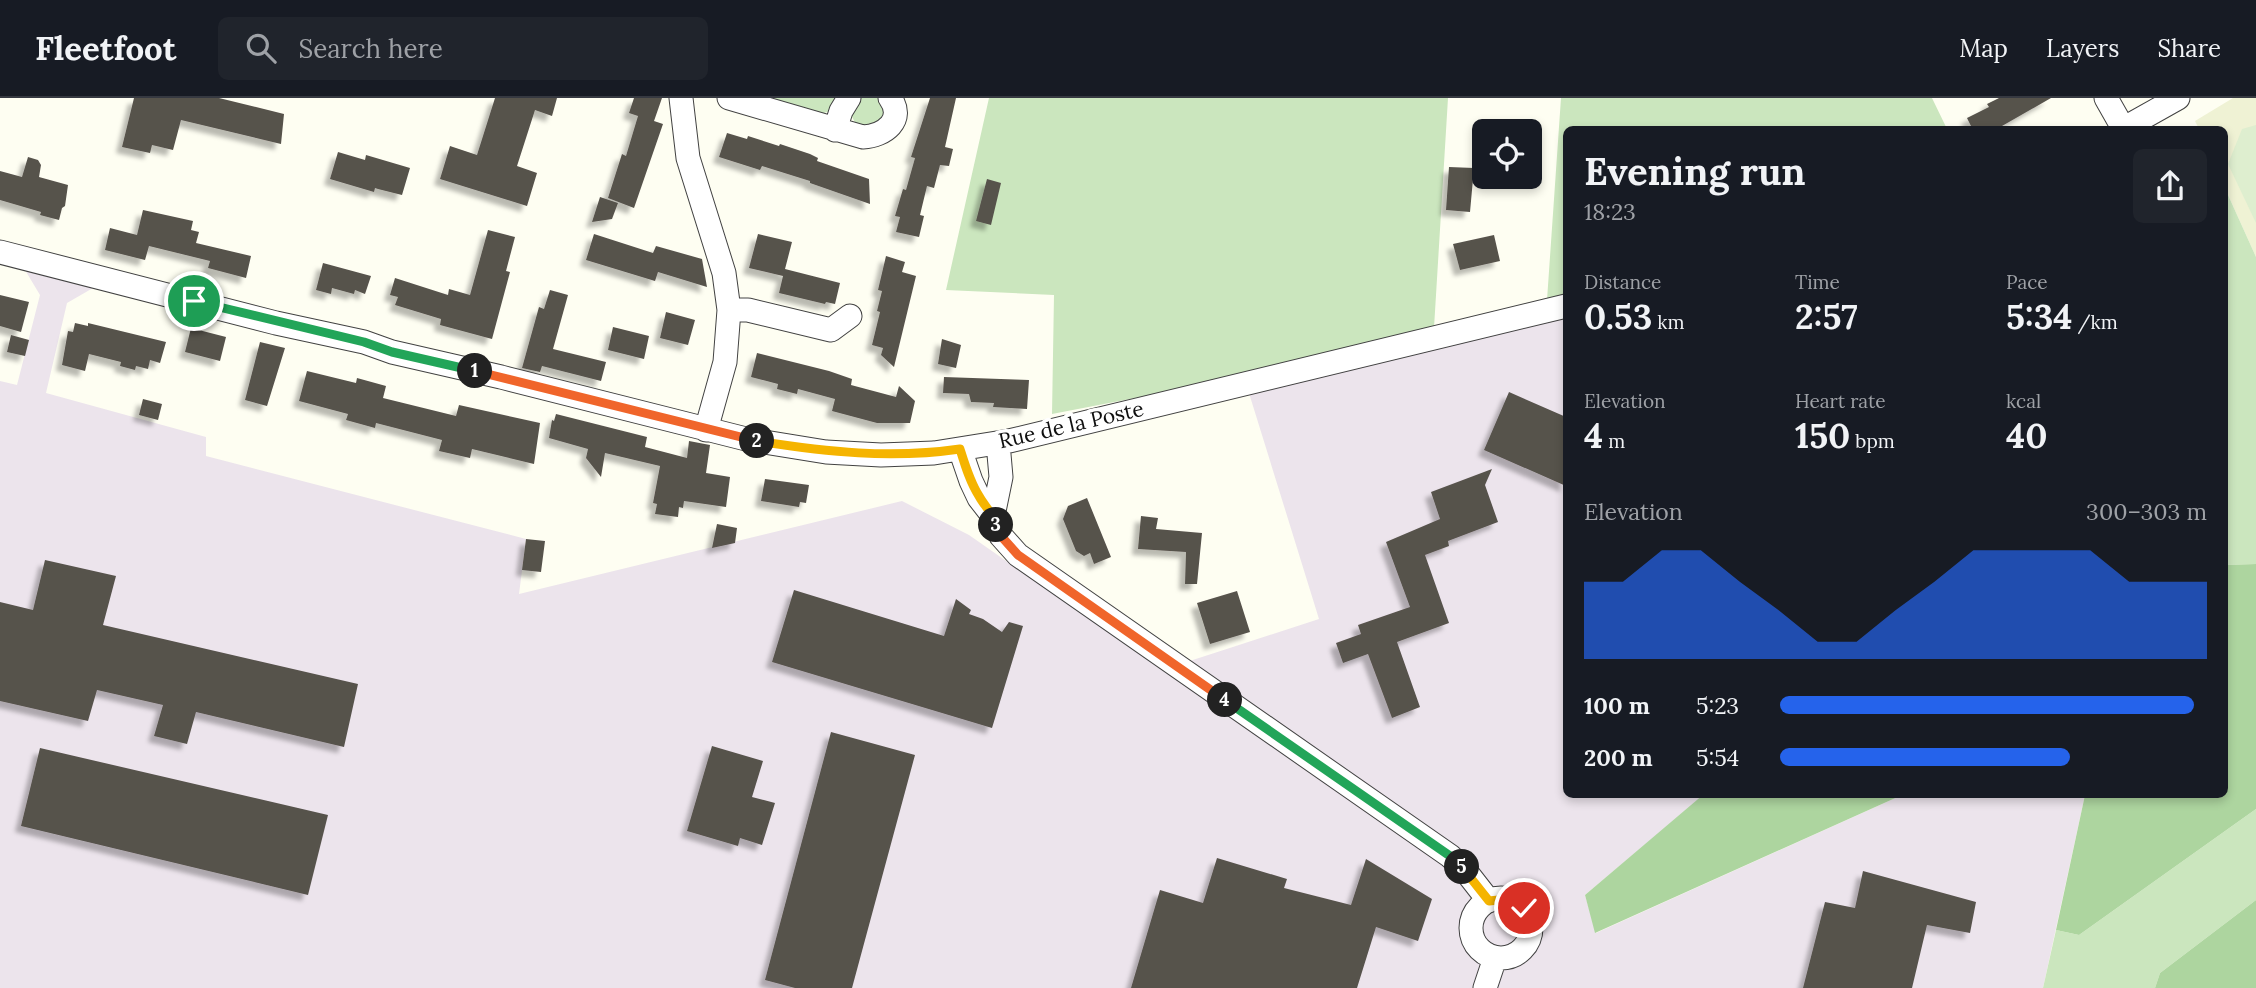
<!DOCTYPE html>
<html lang="en">
<head>
<meta charset="utf-8">
<style>
  :root { --surface:#171b24; --page:#20242c; --text:#f1f3f6; --muted:#9ea1a6; --line:#363941; --accent:#2563eb }
  body { margin:0; font-family:Lora,serif; background:var(--page); color:var(--text); height:100vh; display:flex; flex-direction:column; font-size:26px; white-space:nowrap }
  * { box-sizing:border-box; margin:0 }
  p { font-size:23px; color:var(--muted) }
  .icon { flex:none; width:38px; height:38px; fill:none; stroke:currentColor; stroke-width:2; stroke-linecap:round; stroke-linejoin:round }
  .map { position:relative; flex:1; overflow:hidden }
  .details { position:absolute; left:1563px; top:28px; width:665px; height:672px; display:flex; flex-direction:column; background:var(--surface); border-radius:10px; box-shadow:0 4px 10px #0003 }
  .details>* { flex:none }
  .tools { position:absolute; left:1472px; top:21px; display:grid; gap:14px }
  .tools a { display:grid; place-items:center; width:70px; height:70px; border-radius:10px; background:var(--surface); box-shadow:0 4px 10px #0003; font-size:35px }
  .pin { position:absolute; display:grid; place-items:center; width:60px; height:60px; color:#fff; margin:-30px; border:4px solid #fff; border-radius:50%; box-shadow:0 2px 7px #0007 }
  .km { position:absolute; width:35px; height:35px; margin:-18px; border-radius:50%; background:#222; color:#fff; font-size:19px; line-height:35px; text-align:center }
  .round { display:grid; place-items:center; flex:none; width:74px; height:74px; border-radius:10px; background:var(--page) }
  .summary { display:flex; align-items:center; justify-content:space-between; height:119px; padding:0 21px }
  h1 { font-size:38px; font-weight:700; line-height:52px }
  .stats { display:grid; grid-template-columns:repeat(3,1fr); gap:10px; height:119px; padding:7px 21px }
  .stats div { display:grid; align-content:center }
  .stats b { font-size:35px; font-weight:700 }
  .stats small { font-size:19px; font-weight:400 }
  .stats p { font-size:19px }
  .chart { height:196px; padding:14px 21px }
  .chart p { display:flex; justify-content:space-between }
  .chart svg { width:100%; height:126px; margin-top:7px; fill:var(--accent); opacity:.7 }
  ul { padding:0 21px; list-style:none; font-size:23px }
  li { display:grid; grid-template-columns:112px 84px 1fr; align-items:center; height:52px }
  li i { height:18px; border-radius:9px; background:var(--accent) }
  header { display:flex; align-items:center; gap:42px; box-sizing:border-box; height:98px; padding:0 35px; background:var(--surface); border-bottom:2px solid var(--line) }
  header strong { font-size:33px }
  nav { display:flex; gap:38px; margin-inline-start:auto; font-size:24px }
  .search { width:490px; height:63px; background:var(--page); display:flex; align-items:center; gap:18px; box-sizing:border-box; padding:0 24px; border-radius:10px; color:var(--muted); font-size:26px }
  .map>svg:first-child { display:block }
  .industrial { fill:#ece4ec }
  .farmland { fill:#eff2d4 }
  .green { fill:#cbe6be }
  .forest { fill:#add59f }
  .pitch { fill:#deeecf }
  .building { fill:#57524c; filter:url(#shadow) }
  .lines { fill:none; stroke-linecap:round; stroke-linejoin:round }
  .minor-casing { stroke:#424242; stroke-width:25 }
  .minor { stroke:#fff; stroke-width:23 }
  .split-1-casing { stroke:#fff; stroke-width:14 }
  .split-2-casing { stroke:#fff; stroke-width:14 }
  .split-3-casing { stroke:#fff; stroke-width:14 }
  .split-4-casing { stroke:#fff; stroke-width:14 }
  .split-5-casing { stroke:#fff; stroke-width:14 }
  .split-6-casing { stroke:#fff; stroke-width:14 }
  .split-1 { stroke:#22a559; stroke-width:9 }
  .split-2 { stroke:#f0652b; stroke-width:9 }
  .split-3 { stroke:#f5b400; stroke-width:9 }
  .split-4 { stroke:#f0652b; stroke-width:9 }
  .split-5 { stroke:#22a559; stroke-width:9 }
  .split-6 { stroke:#f5b400; stroke-width:9 }
  .labels { text-anchor:middle; stroke-width:7; stroke-linejoin:round; paint-order:stroke }
  .street-label { font-size:21px; fill:#0f0f0f; stroke:#fff }
</style>
</head>
<body>
<header>
<strong>Fleetfoot</strong>
<div class="search"><svg class="icon" aria-label="search" viewBox="0 0 24 24"><circle cx="10" cy="10" r="6"/><path d="M15 15l6 6"/></svg>Search here</div>
<nav><a>Map</a><a>Layers</a><a>Share</a></nav>
</header>
<div class="map">
<svg width="2256" height="890" viewBox="0 0 2256 890">
  <defs>
    <filter id="shadow"><feDropShadow dx="-6" dy="6" stdDeviation="2" flood-color="#0004"/></filter>
  </defs>
  <rect width="100%" height="100%" fill="#fefef2"/>
  <path class="industrial" d="M25 172 93 190 67 205 46 295 206 339V358L526 441 519 496 902 403 969 437 1162 572 1319 521 1244 279 1566 197V696L1704 697 1585 797 1596 835 1902 697H2085L2043 890H0V283L17 287 40 197Z"/>
  <path class="farmland" d="M2233 0H2256V159L2224 88V32L2199 31 2195 23Z"/>
  <path class="green" d="M760 0H839L830 13 821 16Z
    M857 0H881L885 4 884 26 857 28 851 17Z
    M989 0H1448L1434 230 1244 279 1052 316 1054 197 946 192Z
    M1561 0H1932L1947 31 1566 32V197L1547 202Z
    M2224 88 2256 159V466L2224 467Z
    M2256 711V802L2160 875 2155 890H2043L2056 832 2079 837Z"/>
  <path class="forest" d="M2256 466V711L2079 837 2056 832 2085 697 2224 696V467Z
    M1704 696H1902V697L1595 835 1585 797Z
    M2256 802V890H2155L2160 875Z"/>
  <path class="pitch" d="M2256 27V125L2228 66 2242 31Z"/>
  <path class="building" d="M134 0H219L284 16 281 46 181 22 173 52 152 47 150 55 122 49Z
    M495 0H557L552 18 535 12 517 68 537 75 527 108 440 81 450 48 477 57Z
    M634 0H662L654 23 663 26 634 110 608 100 622 56 626 58 638 18 629 15Z
    M930 0H956L945 49 953 51 949 68 940 67 934 90 927 88 920 117 924 118 919 139 896 134 900 119 895 118 903 91 906 92 915 60 911 59Z
    M1999 0H2051L1995 32H1973L1967 20 1989 9 1987 6Z
    M727 35 747 41 748 38 779 48 780 46 810 56 818 60 817 63 869 81 870 106 810 85V83L762 68 760 72 719 59Z
    M338 54 365 62 366 57 410 70 402 97 378 91 375 90 374 94 330 81Z
    M28 59 38 62 41 67 39 79 68 87 65 108 62 110 59 122 40 117 41 114 0 102V73L22 79Z
    M1449 69 1474 70 1470 114 1446 112Z
    M987 81 1001 85 991 127 976 123Z
    M600 99 618 105 612 121 592 124Z
    M143 112 193 123 191 132 199 134 196 145 251 158 246 180 208 170 210 163 149 148 145 162 105 152 110 130 137 137Z
    M488 132 515 139 506 173 510 174 492 241 440 227 441 221 395 207 398 199 390 197 395 180 448 197 449 191 470 197Z
    M594 136 653 155 656 148 702 161 707 189 658 174 655 183 586 162Z
    M758 136 792 144 785 171 840 185 835 206 826 204 825 206 779 195 783 178 749 170Z
    M1494 137 1500 163 1460 172 1453 146Z
    M886 158 905 164 902 174 916 178 894 269 881 257 883 250 872 247 880 214 877 213 882 193 878 192Z
    M323 165 371 178 365 196 355 192 354 196 332 190 331 196 316 192Z
    M550 192 568 197 553 251 606 264 601 283 542 268 540 274 522 270 539 209 544 211Z
    M0 197 29 204 21 234 0 228Z
    M666 214 695 222 688 247 660 240Z
    M75 225 88 228V225L166 244 160 265 150 262 148 271 136 268 135 272 120 268 121 264 89 256 85 273 62 267 68 233 73 234Z
    M613 229 649 238 644 261 608 252Z
    M191 230 226 239 220 263 185 254Z
    M11 237 29 242 25 258 7 254Z
    M942 241 961 247 956 270 938 266Z
    M260 244 285 250 267 308 245 302Z
    M757 255 829 273 852 281 851 287 896 299 899 288 915 303 910 325H877L832 313 835 301 798 291 797 296 777 291 778 286 751 279Z
    M307 273 356 285 357 280 386 288 383 300 456 318 459 307 540 325 534 366 472 351 470 360 439 353 442 342 376 325 375 330 346 322 348 316 299 303Z
    M944 279 1029 282 1027 311 993 309 994 305 971 304 969 296 943 295Z
    M1509 294 1566 319V388L1484 352Z
    M143 301 162 306 158 322 139 317Z
    M556 316 647 339 645 349 687 360 689 343 710 347 706 375 730 379 726 409 684 403 683 410 679 409 678 419 655 416 657 406 653 405 660 368 605 355 601 379 586 360 588 351 549 340 552 322 554 323Z
    M1492 371 1485 387 1498 424 1448 443 1449 448 1425 457 1449 525 1397 544 1420 609 1392 620 1368 556 1343 565 1336 545 1361 536 1358 527 1410 509 1386 444 1440 421 1431 394Z
    M765 381 809 387 806 405 800 404 799 409 761 403Z
    M1087 400 1111 459 1094 466 1090 455 1084 458 1076 453 1063 421 1068 408Z
    M1141 418 1158 420 1156 431 1202 435 1197 486H1185L1186 454 1138 451Z
    M717 426 737 430 735 445 712 450Z
    M526 441 545 443 541 474 522 472Z
    M45 462 116 478 103 527 358 586 344 649 196 614 187 646 154 638 163 607 97 592 88 623 0 603V504L33 512Z
    M794 492 944 538 956 501 971 512 969 516 983 521 1002 534 1009 524 1023 528 992 630 772 564Z
    M1237 493 1250 534 1210 546 1197 505Z
    M831 634 915 657 852 890H795L765 882Z
    M712 648 763 663 752 699 775 705 762 747 740 740 738 748 687 733Z
    M40 650 328 717 308 797 21 728Z
    M1217 760 1287 781 1284 790 1351 807 1366 761 1432 801 1418 843 1376 829 1357 890H1131L1160 792 1203 805Z
    M1863 773 1976 804 1970 835 1927 827 1912 890H1803L1825 804 1855 810Z"/>
  <g class="lines">
    <defs>
      <path id="minor" d="M681 0 688 60 724 175 729 212 725 264 706 332
        M729 0 863 39C884 38 906 22 890 0
        M2106 0 2123 30
        M835 32 841 13 849 0
        M2121 32 2178 0
        M0 154 276 225 364 244 392 254 501 279 746 341 826 354 881 357 934 355 1009 343 1566 208
        M729 212H748L831 232 850 218
        M960 351 971 383 979 400 993 418 1001 438 1018 457 1450 758 1464 771 1489 803
        M993 418 1001 379 998 345
        M1471 830a30 30 0 1 1 60 0a30 30 0 1 1-60 0Z
        M1485 890 1495 860"/>
    </defs>
    <use href="#minor" class="minor-casing"/>
    <use href="#minor" class="minor"/>
  </g>
  <g class="lines">
    <defs>
      <path id="split-1" d="M194 203 364 244 392 254 475 273"/>
      <path id="split-2" d="M475 273 757 343"/>
      <path id="split-3" d="M757 343C826 354 891 361 960 351 965 367 970 384 979 398 985 409 993 415 996 427"/>
      <path id="split-4" d="M996 427 1001 438 1018 457 1225 602"/>
      <path id="split-5" d="M1225 602 1450 758 1462 769"/>
      <path id="split-6" d="M1462 769 1489 803 1508 801 1524 810"/>
    </defs>
    <use href="#split-1" class="split-1-casing"/>
    <use href="#split-2" class="split-2-casing"/>
    <use href="#split-3" class="split-3-casing"/>
    <use href="#split-4" class="split-4-casing"/>
    <use href="#split-5" class="split-5-casing"/>
    <use href="#split-6" class="split-6-casing"/>
    <use href="#split-1" class="split-1"/>
    <use href="#split-2" class="split-2"/>
    <use href="#split-3" class="split-3"/>
    <use href="#split-4" class="split-4"/>
    <use href="#split-5" class="split-5"/>
    <use href="#split-6" class="split-6"/>
  </g>
  <g class="labels">
    <g class="street-label">
      <text transform="translate(1071 327) rotate(-13)" y="7">Rue de la Poste</text>
    </g>
  </g>
</svg>
<div class="tools">
<a><svg class="icon" aria-label="locate" viewBox="0 0 24 24"><circle cx="12" cy="12" r="6"/><path d="M12 2v4M12 18v4M2 12h4M18 12h4"/></svg></a>
</div>
<div class="pin" style="left:194px;top:203px;background:#1e9e55"><svg class="icon" aria-label="arrive" viewBox="0 0 24 24"><path d="M6 21V4h12l-3 4 3 4H6"/></svg></div>
<div class="pin" style="left:1524px;top:810px;background:#d93025"><svg class="icon" aria-label="check" viewBox="0 0 24 24"><path d="M5 12l5 5 9-10"/></svg></div>
<b class="km" style="left:475px;top:273px">1</b>
<b class="km" style="left:757px;top:343px">2</b>
<b class="km" style="left:996px;top:427px">3</b>
<b class="km" style="left:1225px;top:602px">4</b>
<b class="km" style="left:1462px;top:769px">5</b>
<section class="details">
<div class="summary"><div><h1>Evening run</h1><p>18:23</p></div><a class="round"><svg class="icon" aria-label="share" viewBox="0 0 24 24"><path d="M12 15V3M7 8l5-5 5 5M5 13v7h14v-7"/></svg></a></div>
<div class="stats">
<div><p>Distance</p><b>0.53<small> km</small></b></div>
<div><p>Time</p><b>2:57</b></div>
<div><p>Pace</p><b>5:34<small> /km</small></b></div>
</div>
<div class="stats">
<div><p>Elevation</p><b>4<small> m</small></b></div>
<div><p>Heart rate</p><b>150<small> bpm</small></b></div>
<div><p>kcal</p><b>40</b></div>
</div>
<div class="chart"><p><span>Elevation</span>300–303 m</p>
<svg viewBox="0 0 160 44" preserveAspectRatio="none"><path d="M0 44V17L10 17L20 6L30 6L40 17L50 27L60 38L70 38L80 27L90 17L100 6L110 6L120 6L130 6L140 17L150 17L160 17V44z"/></svg>
</div>
<ul>
<li><b>100 m</b>5:23<i style="width:97%"></i></li>
<li><b>200 m</b>5:54<i style="width:68%"></i></li>
</ul>
</section>
</div>
</body>
</html>
